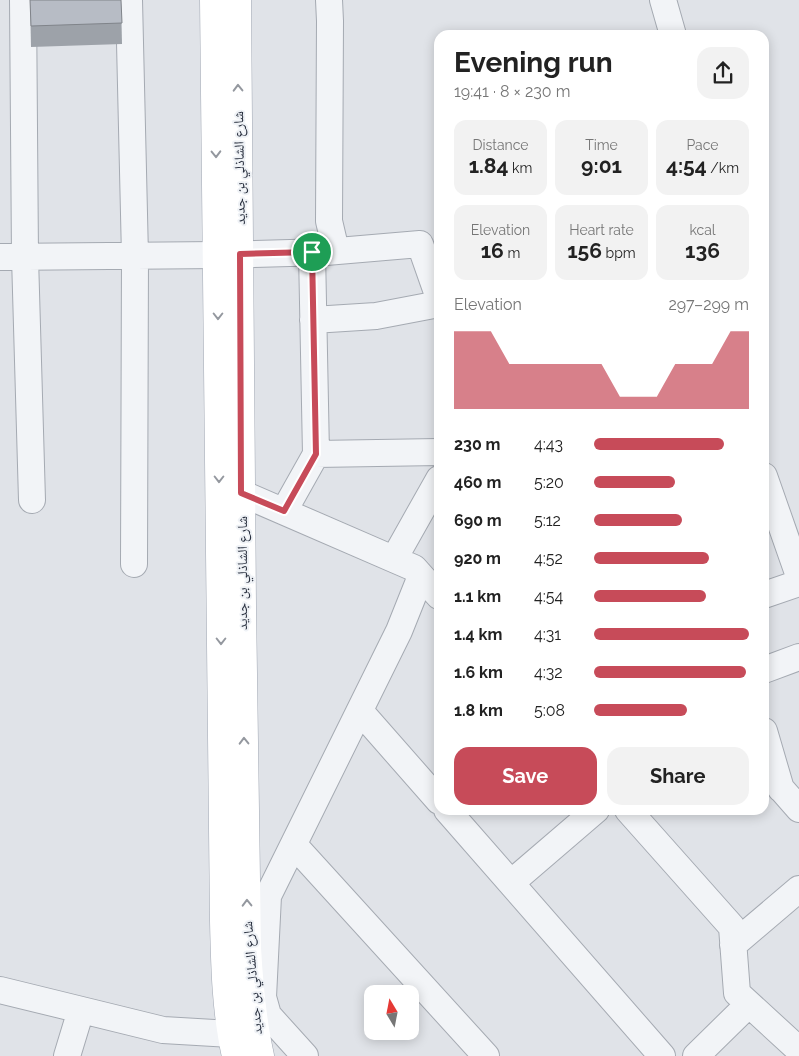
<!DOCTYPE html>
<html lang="en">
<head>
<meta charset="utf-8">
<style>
  :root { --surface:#fff; --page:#f2f2f2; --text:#222; --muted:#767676; --accent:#c74b59 }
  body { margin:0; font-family:Raleway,"Noto Naskh Arabic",sans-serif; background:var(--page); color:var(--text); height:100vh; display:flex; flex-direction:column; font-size:19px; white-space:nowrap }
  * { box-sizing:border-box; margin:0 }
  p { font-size:16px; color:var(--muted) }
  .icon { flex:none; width:28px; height:28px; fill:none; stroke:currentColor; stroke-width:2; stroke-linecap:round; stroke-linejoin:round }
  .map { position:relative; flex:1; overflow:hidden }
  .details { position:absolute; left:434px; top:30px; width:335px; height:785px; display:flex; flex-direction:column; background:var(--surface); border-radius:15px; box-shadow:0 2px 12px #0003 }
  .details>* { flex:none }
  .needle { width:32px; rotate:350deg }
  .tools { position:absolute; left:364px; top:985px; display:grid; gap:10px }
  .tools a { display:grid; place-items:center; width:55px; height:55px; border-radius:10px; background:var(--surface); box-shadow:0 2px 12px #0003; font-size:25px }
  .pin { position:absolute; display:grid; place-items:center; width:42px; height:42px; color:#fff; margin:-21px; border:2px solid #fff; border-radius:50%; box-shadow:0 1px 5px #0007 }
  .round { display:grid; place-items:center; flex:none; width:52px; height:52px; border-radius:15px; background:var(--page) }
  .head { display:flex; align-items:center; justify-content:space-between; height:85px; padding:0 20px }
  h1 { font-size:28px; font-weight:700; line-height:38px }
  .stats { display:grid; grid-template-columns:repeat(3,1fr); gap:8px; height:85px; padding:5px 20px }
  .stats div { display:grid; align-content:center; border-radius:12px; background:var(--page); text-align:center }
  .stats b { font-size:21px; font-weight:700 }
  .stats small { font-size:14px; font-weight:400 }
  .stats p { font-size:14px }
  .chart { height:140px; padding:10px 20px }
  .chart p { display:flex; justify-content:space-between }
  .chart svg { width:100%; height:90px; margin-top:5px; fill:var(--accent); opacity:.7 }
  .primary-button { display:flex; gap:10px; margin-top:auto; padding:10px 20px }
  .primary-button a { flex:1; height:58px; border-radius:15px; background:var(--accent); color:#fff; font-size:20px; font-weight:700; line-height:58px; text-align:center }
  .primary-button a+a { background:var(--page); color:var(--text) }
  ul { padding:0 20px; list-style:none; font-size:16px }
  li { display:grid; grid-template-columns:80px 60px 1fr; align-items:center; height:38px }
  li i { height:12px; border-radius:6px; background:var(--accent) }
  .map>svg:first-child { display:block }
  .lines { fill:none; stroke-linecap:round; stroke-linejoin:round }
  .minor-casing { stroke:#a5aab2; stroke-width:28 }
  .major-casing { stroke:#a0a7b3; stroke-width:29 }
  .minor { stroke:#f2f4f7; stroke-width:26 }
  .major { stroke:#fff; stroke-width:28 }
  .wall { fill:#9da2a9 }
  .building { fill:#b7bcc5; stroke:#80848a }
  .oneway { stroke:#94989f }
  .route-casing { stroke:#fff; stroke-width:10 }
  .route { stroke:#c74b59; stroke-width:6 }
  .labels { text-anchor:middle; stroke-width:4; stroke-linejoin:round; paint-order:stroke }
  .street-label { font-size:14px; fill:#29303f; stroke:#eff2f6 }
</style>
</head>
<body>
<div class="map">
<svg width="799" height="1056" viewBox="0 0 799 1056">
  <rect width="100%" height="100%" fill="#e0e3e8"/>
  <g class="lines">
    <defs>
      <path id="minor" d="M23 0 25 257 32 500
        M129 0 135 256 134 564
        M329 0 330 21 329 221 336 251
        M663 0 673 35
        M0 257 218 255 326 252 420 244 439 298
        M313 320 376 316 439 304
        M316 454 439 452
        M764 476 799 576
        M241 493 414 568 439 596
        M284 511 316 454 312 252
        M394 559 439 479
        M764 595 799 583
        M764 670 799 657
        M360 711 439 801
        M764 731 781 789
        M770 776 799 809
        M447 810 662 1056
        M628 810 732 927 737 993 799 1050
        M294 845 486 1056
        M511 883 596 810
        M733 945 799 889
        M0 990 163 1030 231 1034
        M67 1056 81 1010
        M305 1056 268 1015 263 997 268 896 399 631 421 576
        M696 1056 749 1004"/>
      <path id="major" d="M214 0 224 921C225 966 226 1012 236 1056
        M237 0 242 605 247 948C249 984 252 1020 260 1056"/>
    </defs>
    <use href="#minor" class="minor-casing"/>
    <use href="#major" class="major-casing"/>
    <use href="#minor" class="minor"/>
    <use href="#major" class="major"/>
  </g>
  <path class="wall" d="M30 0H121L122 44 31 47Z"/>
  <path class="building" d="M30 0H121L122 23 31 26Z"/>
  <defs><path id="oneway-chevron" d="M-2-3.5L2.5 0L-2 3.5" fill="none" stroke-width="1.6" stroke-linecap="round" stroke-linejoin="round" transform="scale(1.25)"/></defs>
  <g class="oneway">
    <use href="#oneway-chevron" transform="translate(238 88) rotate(-91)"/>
    <use href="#oneway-chevron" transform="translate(216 154) rotate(89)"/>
    <use href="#oneway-chevron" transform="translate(218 316) rotate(90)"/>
    <use href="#oneway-chevron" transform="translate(219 479) rotate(90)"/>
    <use href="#oneway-chevron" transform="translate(221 641) rotate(90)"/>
    <use href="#oneway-chevron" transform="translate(244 741) rotate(-91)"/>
    <use href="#oneway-chevron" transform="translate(247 903) rotate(-91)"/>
  </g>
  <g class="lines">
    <defs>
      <path id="route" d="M312 252 316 454 284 511 241 493 240 254Z"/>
    </defs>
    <use href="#route" class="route-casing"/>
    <use href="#route" class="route"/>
  </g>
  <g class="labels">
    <g class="street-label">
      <text transform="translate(239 168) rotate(-91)" y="5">شارع الشاذلي بن جديد</text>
      <text transform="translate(242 573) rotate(-90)" y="5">شارع الشاذلي بن جديد</text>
      <text transform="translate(252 978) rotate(-95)" y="5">شارع الشاذلي بن جديد</text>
    </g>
  </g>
</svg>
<div class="tools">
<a><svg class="needle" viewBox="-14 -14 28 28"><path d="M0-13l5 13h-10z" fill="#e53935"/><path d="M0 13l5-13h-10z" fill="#767676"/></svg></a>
</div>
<div class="pin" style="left:312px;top:252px;background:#1e9e55"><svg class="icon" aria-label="arrive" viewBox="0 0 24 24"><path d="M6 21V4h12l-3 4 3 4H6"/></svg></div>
<section class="details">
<div class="head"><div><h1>Evening run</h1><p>19:41 · 8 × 230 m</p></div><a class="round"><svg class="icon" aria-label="share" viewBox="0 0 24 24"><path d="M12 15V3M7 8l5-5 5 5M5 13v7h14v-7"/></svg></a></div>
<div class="stats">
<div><p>Distance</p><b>1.84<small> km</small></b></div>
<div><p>Time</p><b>9:01</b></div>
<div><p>Pace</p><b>4:54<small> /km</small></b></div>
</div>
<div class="stats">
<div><p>Elevation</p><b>16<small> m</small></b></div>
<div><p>Heart rate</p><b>156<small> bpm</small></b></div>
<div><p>kcal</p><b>136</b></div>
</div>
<div class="chart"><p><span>Elevation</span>297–299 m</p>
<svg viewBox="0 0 160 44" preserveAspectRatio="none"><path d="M0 44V6L10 6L20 6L30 22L40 22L50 22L60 22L70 22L80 22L90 38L100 38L110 38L120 22L130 22L140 22L150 6L160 6V44z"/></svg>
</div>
<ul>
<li><b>230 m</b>4:43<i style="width:84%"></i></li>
<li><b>460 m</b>5:20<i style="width:52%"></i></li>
<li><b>690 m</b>5:12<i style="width:57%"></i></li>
<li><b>920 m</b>4:52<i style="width:74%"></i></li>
<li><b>1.1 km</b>4:54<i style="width:72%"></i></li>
<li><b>1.4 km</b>4:31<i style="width:100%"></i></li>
<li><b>1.6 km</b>4:32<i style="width:98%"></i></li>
<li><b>1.8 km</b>5:08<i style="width:60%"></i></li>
</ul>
<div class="primary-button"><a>Save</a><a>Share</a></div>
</section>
</div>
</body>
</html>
